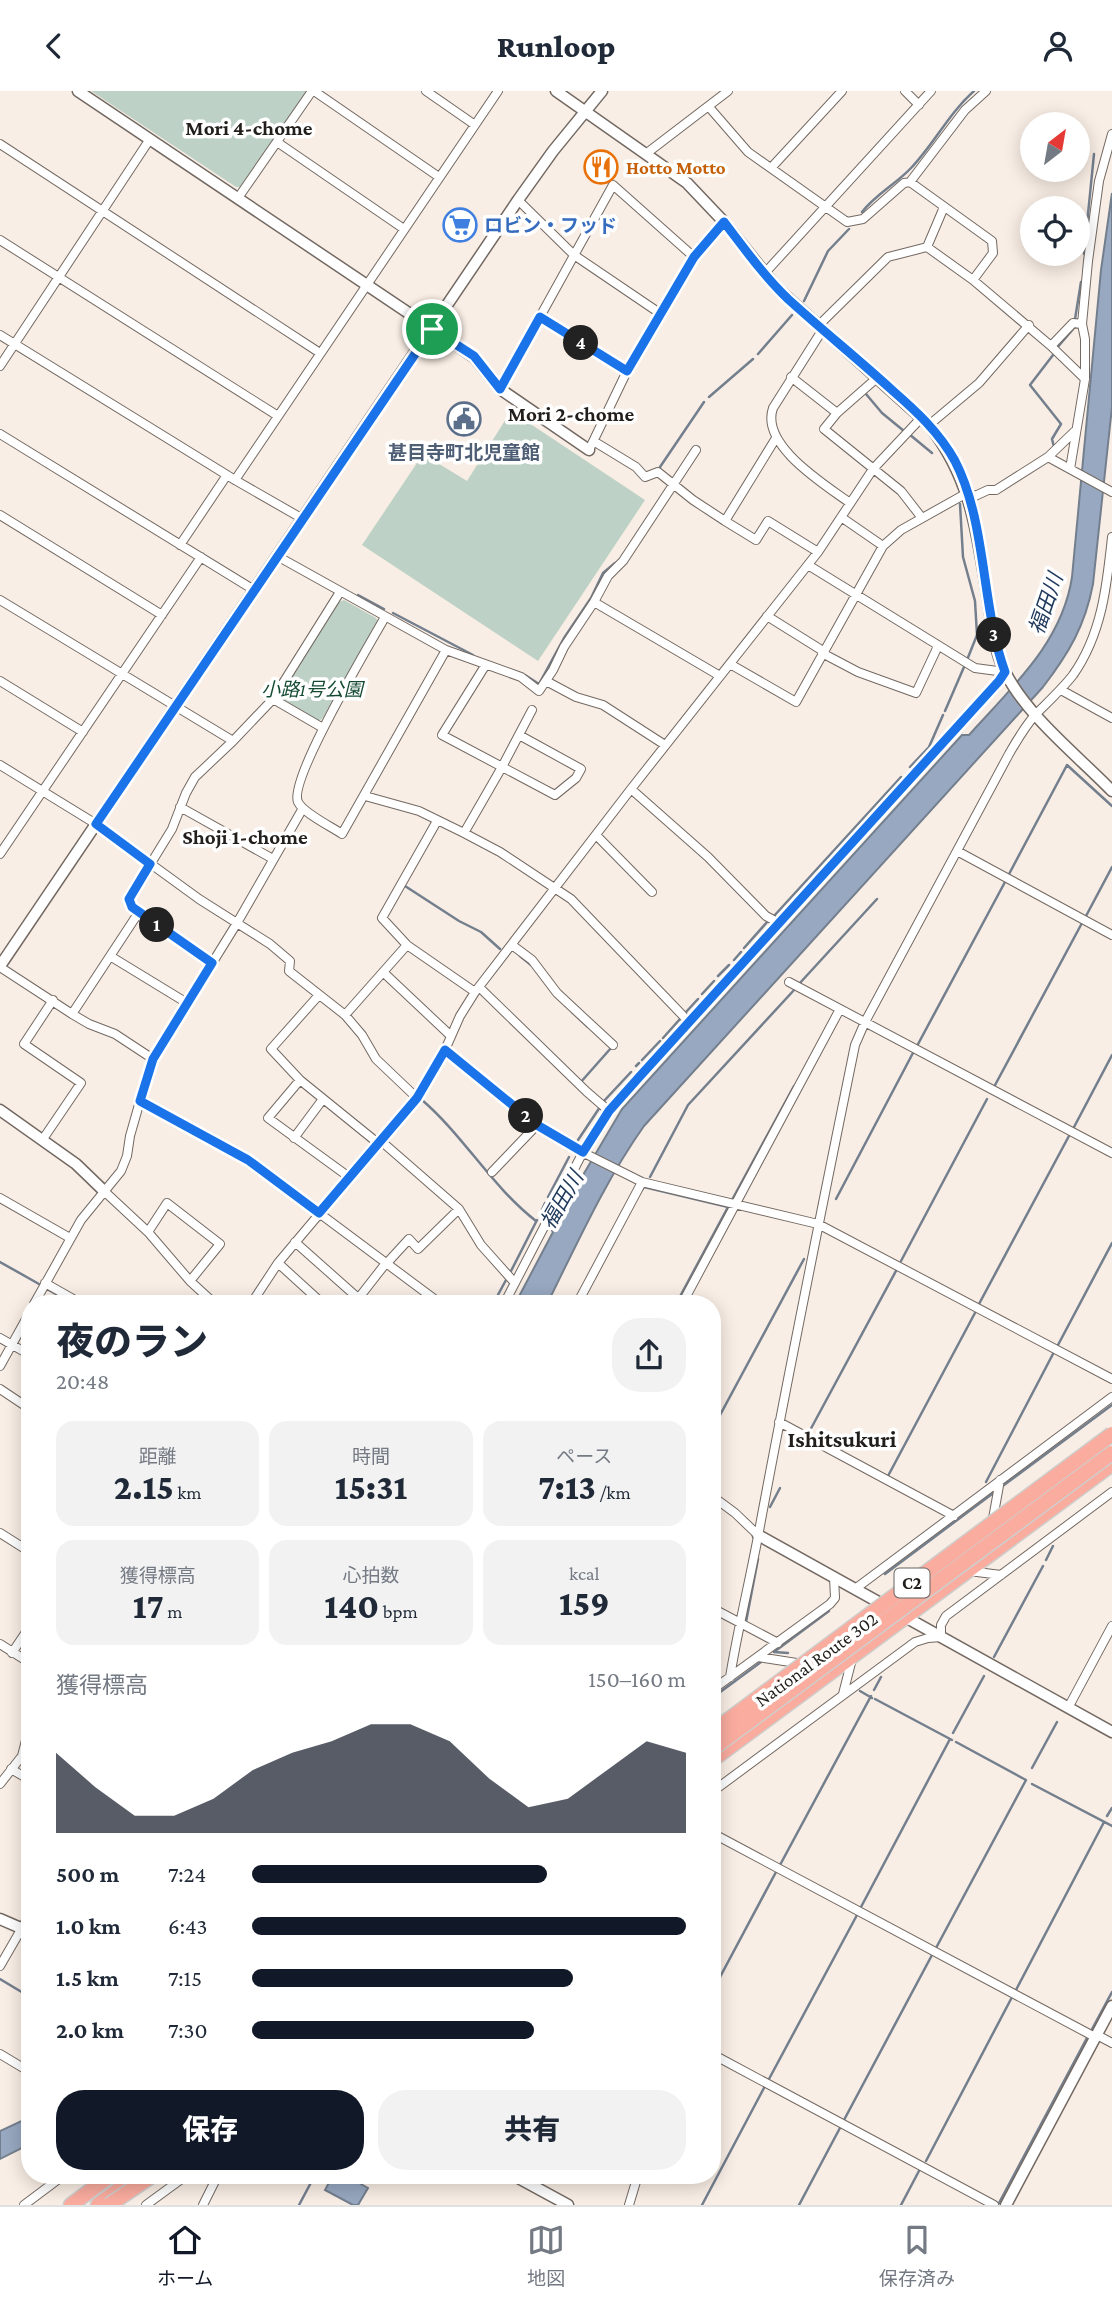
<!DOCTYPE html>
<html lang="ja">
<head>
<meta charset="utf-8">
<style>
  :root { --surface:#fff; --page:#f2f2f3; --text:#1f2937; --muted:#747a83; --line:#e0e1e3; --accent:#111827 }
  body { margin:0; font-family:"Crimson Pro","Noto Sans JP",serif; background:var(--page); color:var(--text); height:100vh; display:flex; flex-direction:column; font-size:26px; white-space:nowrap }
  * { box-sizing:border-box; margin:0 }
  p { font-size:23px; color:var(--muted) }
  .icon { flex:none; width:38px; height:38px; fill:none; stroke:currentColor; stroke-width:2; stroke-linecap:round; stroke-linejoin:round }
  .map { position:relative; flex:1; overflow:hidden }
  .sheet { position:absolute; left:21px; top:1204px; width:700px; height:889px; display:flex; flex-direction:column; background:var(--surface); border-radius:28px; box-shadow:0 4px 18px #0003 }
  .sheet>* { flex:none }
  .needle { width:46px; rotate:31deg }
  .buttons { position:absolute; left:1020px; top:21px; display:grid; gap:14px }
  .buttons a { display:grid; place-items:center; width:70px; height:70px; border-radius:50%; background:var(--surface); box-shadow:0 4px 18px #0003; font-size:35px }
  .pin { position:absolute; display:grid; place-items:center; width:60px; height:60px; color:#fff; margin:-30px; border:4px solid #fff; border-radius:50%; box-shadow:0 2px 7px #0007 }
  .km { position:absolute; width:35px; height:35px; margin:-18px; border-radius:50%; background:#222; color:#fff; font-size:19px; line-height:35px; text-align:center }
  .round { display:grid; place-items:center; flex:none; width:74px; height:74px; border-radius:28px; background:var(--page) }
  .summary { display:flex; align-items:center; justify-content:space-between; height:119px; padding:0 35px }
  h1 { font-size:38px; font-weight:800; line-height:52px }
  .metrics { display:grid; grid-template-columns:repeat(3,1fr); gap:10px; height:119px; padding:7px 35px }
  .metrics div { display:grid; align-content:center; border-radius:18px; background:var(--page); text-align:center }
  .metrics b { font-size:35px; font-weight:800 }
  .metrics small { font-size:19px; font-weight:400 }
  .metrics p { font-size:19px }
  .chart { height:196px; padding:14px 35px }
  .chart p { display:flex; justify-content:space-between }
  .chart svg { width:100%; height:126px; margin-top:7px; fill:var(--accent); opacity:.7 }
  .primary-button { display:flex; gap:14px; margin-top:auto; padding:14px 35px }
  .primary-button a { flex:1; height:80px; border-radius:28px; background:var(--accent); color:#fff; font-size:28px; font-weight:800; line-height:80px; text-align:center }
  .primary-button a+a { background:var(--page); color:var(--text) }
  ul { padding:0 35px; list-style:none; font-size:23px }
  li { display:grid; grid-template-columns:112px 84px 1fr; align-items:center; height:52px }
  li i { height:18px; border-radius:9px; background:var(--accent) }
  header { display:flex; justify-content:space-between; align-items:center; height:91px; padding:0 35px; background:var(--surface); font-size:32px; font-weight:800 }
  .menu { display:flex; justify-content:space-around; align-items:center; height:98px; border-top:2px solid var(--line); background:var(--surface); font-size:19px; color:var(--muted) }
  .menu a { display:grid; justify-items:center; gap:4px }
  .menu .active { color:var(--accent) }
  .map>svg:first-child { display:block }
  .green { fill:#bdd1c6 }
  .water { fill:#97a8c0; stroke:#747f8e; stroke-width:2 }
  .lines { fill:none; stroke-linecap:round; stroke-linejoin:round }
  .stream { stroke:#747f8e; stroke-width:2.5 }
  .street-casing { stroke:#736962; stroke-width:10 }
  .secondary-casing { stroke:#736962; stroke-width:13 }
  .highway-casing { stroke:#cececd; stroke-width:17 }
  .street { stroke:#fff; stroke-width:8 }
  .secondary { stroke:#fff; stroke-width:10 }
  .highway { stroke:#faac9f; stroke-width:14 }
  .highway-bridge-casing { stroke:#cececd; stroke-width:17; stroke-linecap:butt }
  .highway-bridge { stroke:#faac9f; stroke-width:14 }
  .route-casing { stroke:#fff; stroke-width:14 }
  .route { stroke:#1a73e8; stroke-width:9 }
  .labels { text-anchor:middle; stroke-width:7; stroke-linejoin:round; paint-order:stroke }
  .shield { fill:#fff; stroke:#64625f; stroke-width:2 }
  .shield-label { font-size:18px; font-weight:bold; fill:#221e1b }
  .food-label { font-size:19px; font-weight:bold; fill:#c56008; stroke:#fff; text-anchor:start }
  .shop-label { font-size:19px; font-weight:bold; fill:#366cbe; stroke:#fff; text-anchor:start }
  .service-label { font-size:19px; font-weight:bold; fill:#4e5e75; stroke:#fff }
  .park-label { font-size:19px; font-style:italic; fill:#144a32; stroke:#fff }
  .street-label { font-size:19px; fill:#221e1b; stroke:#fff }
  .neighbourhood-label { font-size:21px; font-weight:bold; fill:#221e1b; stroke:#fff }
  .water-label { font-size:21px; font-style:italic; fill:#1d385b; stroke:#fff }
  .quarter-label { font-size:23px; font-weight:bold; fill:#221e1b; stroke:#fff }
</style>
</head>
<body>
<header><svg class="icon" aria-label="back" viewBox="0 0 24 24"><path d="M15 5l-7 7 7 7"/></svg>Runloop<svg class="icon" aria-label="person" viewBox="0 0 24 24"><circle cx="12" cy="8" r="4"/><path d="M4 21q1-7 8-7t8 7"/></svg></header>
<div class="map">
<svg width="1112" height="2114" viewBox="0 0 1112 2114">
  <rect width="100%" height="100%" fill="#f9eee5"/>
  <path class="green" d="M91 0H307L240 96H236Z
    M511 320 645 409 538 570 362 454 423 363 467 390Z
    M344 509 376 527 378 530 322 628 318 630 282 608 281 602 339 511Z"/>
  <path class="water" d="M1112 102V316L1093 493C1085 535 1069 562 1043 596L644 1035C605 1090 577 1153 547 1213H515L553 1141 551 1138 554 1139 583 1084 622 1018 962 644H969C1012 596 1062 552 1072 486L1101 179Z
    M30 2026V2053L0 2068V2040Z
    M333 2084H345L368 2097 358 2114H353L325 2099Z"/>
  <g class="lines">
    <path class="stream" d="M862 121C876 103 896 93 911 77 934 53 949 22 974 0
      M1084 163 1094 63
      M804 210 828 160 849 138
      M1075 228 1081 191
      M1056 258 1074 237
      M758 263 792 224
      M1053 264 1030 294 1061 333 1052 348 1054 356
      M866 303 882 322 904 340
      M709 306 753 268
      M909 343 932 362
      M660 376 704 311
      M960 413 963 466 975 510 977 544 967 569
      M358 504 384 518
      M393 522 473 564
      M525 584 539 593 564 547 591 507 603 482 615 472
      M945 620 964 576
      M910 676 929 656 943 624
      M1008 785 1067 674 1112 715
      M405 795 459 830 481 841 500 858
      M774 825 901 686
      M1086 825 1112 776
      M744 857 768 830
      M520 865 531 874
      M734 869 741 861
      M718 885 729 874
      M799 893 877 808
      M702 903 714 890
      M572 921 588 936
      M686 921 698 908
      M663 947 680 928
      M917 955 1005 791
      M642 969 660 950
      M636 975 639 972
      M580 992 611 957
      M994 996 1082 832
      M422 1009C464 1045 492 1096 536 1130
      M603 1011 631 981
      M1073 1038 1112 964
      M578 1049 600 1016
      M650 1086 688 1014 795 898
      M642 1099 644 1096 728 1116 676 1213
      M548 1106 569 1066
      M836 1108 914 960
      M732 1109 794 995
      M540 1123 545 1112
      M901 1170 987 1008
      M0 1171 39 1193
      M510 1182 537 1129
      M47 1198 73 1213
      M493 1213 506 1189
      M979 1213 1070 1043
      M1058 1254 1112 1152
      M712 1339 804 1168
      M808 1343 897 1178
      M888 1385 976 1220
      M986 1391 1054 1261
      M1004 1394 1112 1314
      M770 1416 780 1397
      M1046 1469 1053 1455
      M885 1483 992 1403
      M746 1531 758 1468
      M774 1561 829 1520
      M774 1561 788 1562
      M994 1566 1043 1475
      M874 1599 881 1586
      M860 1600 872 1607
      M712 1607 761 1571
      M875 1608 952 1649
      M953 1642 984 1585
      M1032 1677 1057 1631
      M1032 1693 1112 1735
      M1107 1725 1112 1717
      M780 1774 871 1605
      M861 1816 950 1648
      M936 1857 1026 1689 956 1651
      M0 1888 30 1906
      M1016 1899 1104 1731
      M712 1901 776 1781
      M1091 1940 1112 1901
      M769 1988 857 1824
      M844 2029 932 1864
      M926 2070 1011 1908
      M999 2112 1088 1945
      M299 2114 315 2084
      M702 2114 765 1995
      M799 2114 841 2035 839 2034
      M901 2114 920 2078"/>
    <defs>
      <path id="street" d="M314 0 439 86
        M426 0 475 34
        M905 0 919 14
        M709 16 748 61 847 131 863 128 904 92 910 91 965 19 986 0
        M277 51 404 138
        M0 53 320 262
        M647 62 728 0
        M771 77 842 0
        M910 91 992 150 993 162 973 189
        M238 107 312 0
        M518 109 574 164 661 223
        M0 149 278 325
        M927 156 944 116
        M764 183 931 0
        M540 226 627 280
        M819 234 888 166 927 156 973 189 1051 255 1073 232 1082 233
        M823 238 773 317C760 354 824 393 850 412
        M0 244 235 389 303 428
        M1051 255 1085 288
        M0 275 150 48
        M791 286 837 322
        M878 286 837 322 824 338 901 400 922 427
        M500 298 613 94 694 166
        M929 334 979 292 1029 234
        M0 343 254 499
        M595 351 636 376 645 386 658 381 693 409 725 430 776 347
        M589 359 627 280 694 166 724 131
        M1048 366 1112 401
        M1070 378 1085 288V248L1082 233 1088 170 1099 90 1112 43
        M235 389 498 0
        M0 424 162 524
        M841 426 883 455
        M725 430 756 449 768 430 818 461
        M180 454 227 384
        M277 465 446 559 521 586 539 600 553 579 564 556 594 511 608 485 623 470 696 359
        M808 474 975 577 1005 581
        M0 509 233 650 195 686 186 702 172 738 129 808 132 816 139 821
        M594 511 720 585
        M767 525 823 560
        M385 526C370 553 288 689 298 711 303 722 332 736 342 743L446 559
        M822 562 858 581 916 602 938 555
        M730 573 796 611 883 455 901 439 967 402 975 405 988 399H996L1048 366 1075 340
        M485 575 442 644 555 704 576 687 581 678 519 644
        M0 590 83 641
        M546 590 576 606 603 614 665 654
        M1061 599 1112 627
        M273 608 323 637
        M233 650 273 608 340 501
        M0 674 96 733 199 808 270 853 290 870 289 880 345 924 362 944 376 968 417 1007
        M631 698 708 766 766 825 779 832
        M365 705 419 720 464 742 500 761 571 808 689 931
        M180 716 273 768
        M303 717 237 832 153 968 140 1010 248 1069 441 1213
        M437 730 382 827 407 854 475 901
        M464 742 502 676 532 619
        M596 744 652 801
        M957 760 1112 844
        M0 763 201 466
        M512 854 532 869 557 902 613 954
        M110 865 187 912
        M0 876 72 923 89 933 115 943 153 968
        M383 881 451 945
        M789 891 1112 1062
        M479 896 587 1001 609 1020
        M319 904 271 958 300 989 379 1053
        M72 923 139 821 212 872
        M345 924 407 854
        M445 959 537 1034 586 1063 642 1091 818 1133 1112 1288
        M300 989 268 1027 349 1086
        M294 1047 323 1008
        M43 1048 81 992 24 953 53 909
        M381 1050 459 1118 418 1158 409 1148 387 1172
        M492 1081 537 1034
        M104 1100 148 1141 190 1190 215 1213
        M0 1107 70 1147
        M459 1118 481 1154 515 1192
        M148 1141 167 1112 220 1153 190 1190
        M295 1151 358 1207
        M278 1172 323 1213
        M45 1192 82 1213
        M34 1213 81 1129 121 1080 127 1065 130 1045 140 1010
        M251 1213 278 1172 417 1007 445 959 460 925 475 901 631 698 818 461 873 378 922 326
        M354 1213 386 1172
        M504 1213 583 1061 609 1020 999 590 1005 581
        M577 1213 642 1091
        M682 1213 840 918
        M0 1247 30 1264
        M0 1275 30 1221
        M0 1298 30 1318
        M779 1331 954 1425
        M712 1405 735 1422 758 1444
        M992 1433 1000 1389
        M0 1442 30 1461
        M969 1480 1001 1484
        M855 1498 1112 1306
        M712 1517 778 1552
        M0 1553 30 1572
        M12 1562 30 1535
        M758 1566 803 1573
        M730 1586C738 1537 750 1489 759 1440 789 1278 822 1116 855 954L865 931 1009 663C1017 649 1025 635 1036 623 1049 610 1062 598 1073 584 1102 543 1107 494 1112 446
        M712 1599 830 1513 835 1507 834 1486
        M843 1603 852 1568
        M1068 1617 1112 1535
        M11 1678 30 1689
        M0 1693 22 1665 30 1634
        M712 1701 915 1551 928 1547 941 1546V1534L946 1525 1112 1401
        M712 1742 1095 1946
        M0 1875 30 1823
        M1097 1944 1112 1952
        M0 1963 30 1981
        M712 1963 994 2114
        M24 2114 64 2084
        M146 2114 187 2084
        M203 2114 218 2084
        M629 2114 638 2084"/>
      <path id="secondary" d="M78 0 474 266 500 298 589 359
        M556 0 687 92 724 131 777 197 929 334C972 389 977 442 988 509 992 533 994 559 1005 581 1028 626 1077 664 1112 700
        M0 875 518 109 553 60 602 0
        M0 1019 76 1073 104 1100
        M758 1444 1112 1641
        M0 1828 30 1841
        M513 2084 568 2114
        M1006 2114 1112 1915"/>
      <path id="highway" d="M712 1669 1112 1373
        M71 2114 111 2084
        M98 2114 139 2084"/>
    </defs>
    <use href="#street" class="street-casing"/>
    <use href="#secondary" class="secondary-casing"/>
    <use href="#highway" class="highway-casing"/>
    <use href="#street" class="street"/>
    <use href="#secondary" class="secondary"/>
    <use href="#highway" class="highway"/>
    <defs>
      <path id="highway-bridge" d="M712 1641 1112 1343
        M712 1658 1112 1362
        M109 2114 153 2084"/>
    </defs>
    <use href="#highway-bridge" class="highway-bridge-casing"/>
    <use href="#highway-bridge" class="highway-bridge"/>
  </g>
  <g class="lines">
    <defs>
      <path id="route" d="M724 131C744 157 764 185 788 208 822 239 858 268 892 299 916 320 939 341 955 370 987 432 981 515 1005 581L999 590 641 984 609 1020 583 1061 537 1034 445 959 417 1007 319 1122 248 1069 140 1010 153 968 212 872 132 816 129 808 150 773 96 733 432 238 474 265 500 298 540 226 627 280 694 166Z"/>
    </defs>
    <use href="#route" class="route-casing"/>
    <use href="#route" class="route"/>
  </g>
  <defs>
    <symbol id="restaurant-ring" viewBox="-11 -11 22 22"><circle r="9.5" fill="#fff" stroke="#e8710a" stroke-width="1.5"/><path d="M-5-6h1v4h1v-4h1v4h1v-4h1v5L-1.5 .5V6h-2V.5L-5-1ZM5-6V6H3V1.5H1.5Q1.5-4 5-6Z" fill="#e8710a"/></symbol>
    <symbol id="supermarket-ring" viewBox="-11 -11 22 22"><circle r="9.5" fill="#fff" stroke="#3f7fe0" stroke-width="1.5"/><path d="M-6-5.5h2.5l.6 2H6L4.5 2H-2.5L-4.4-4H-6ZM-1.5 3.2a1.3 1.3 0 1 0 .1 0ZM3 3.2a1.3 1.3 0 1 0 .1 0Z" fill="#3f7fe0"/></symbol>
    <symbol id="civic-ring" viewBox="-11 -11 22 22"><circle r="9.5" fill="#fff" stroke="#5c6f8a" stroke-width="1.5"/><path d="M-.6-6.5H3V-4.5H.6V-3L4-1V1h2V6H-6V1h2V-1L-.6-3ZM-1.2 2.5V6h2.4V2.5Z" fill="#5c6f8a"/></symbol>
  </defs>
  <g fill-rule="evenodd">
    <use href="#restaurant-ring" x="582" y="57" width="38" height="38"/>
    <use href="#supermarket-ring" x="441" y="115" width="38" height="38"/>
    <use href="#civic-ring" x="445" y="309" width="38" height="38"/>
  </g>
  <g class="labels">
    <rect class="shield" x="894.5" y="1477.5" width="35" height="29" rx="5"/>
    <g class="shield-label">
      <text x="912" y="1498">C2</text>
    </g>
    <g class="food-label">
      <text x="626" y="83">Hotto Motto</text>
    </g>
    <g class="shop-label">
      <text x="484" y="141">ロビン・フッド</text>
    </g>
    <g class="service-label">
      <text x="464" y="368">甚目寺町北児童館</text>
    </g>
    <g class="park-label">
      <text x="312" y="605">小路1号公園</text>
    </g>
    <g class="street-label">
      <text transform="translate(816 1568) rotate(-36)" y="7">National Route 302</text>
    </g>
    <g class="neighbourhood-label">
      <text x="249" y="44">Mori 4-chome</text>
      <text x="571" y="330">Mori 2-chome</text>
      <text x="245" y="753">Shoji 1-chome</text>
    </g>
    <g class="water-label">
      <text transform="translate(1046 513) rotate(-71)" y="7">福田川</text>
      <text transform="translate(562 1109) rotate(-60)" y="7">福田川</text>
    </g>
    <g class="quarter-label">
      <text x="842" y="1356">Ishitsukuri</text>
    </g>
  </g>
</svg>
<div class="buttons">
<a><svg class="needle" viewBox="-14 -14 28 28"><path d="M0-13l5 13h-10z" fill="#e53935"/><path d="M0 13l5-13h-10z" fill="#747a83"/></svg></a>
<a><svg class="icon" aria-label="locate" viewBox="0 0 24 24"><circle cx="12" cy="12" r="6"/><path d="M12 2v4M12 18v4M2 12h4M18 12h4"/></svg></a>
</div>
<div class="pin" style="left:432px;top:238px;background:#1e9e55"><svg class="icon" aria-label="arrive" viewBox="0 0 24 24"><path d="M6 21V4h12l-3 4 3 4H6"/></svg></div>
<b class="km" style="left:157px;top:834px">1</b>
<b class="km" style="left:526px;top:1025px">2</b>
<b class="km" style="left:994px;top:544px">3</b>
<b class="km" style="left:581px;top:252px">4</b>
<section class="sheet">
<div class="summary"><div><h1>夜のラン</h1><p>20:48</p></div><a class="round"><svg class="icon" aria-label="share" viewBox="0 0 24 24"><path d="M12 15V3M7 8l5-5 5 5M5 13v7h14v-7"/></svg></a></div>
<div class="metrics">
<div><p>距離</p><b>2.15<small> km</small></b></div>
<div><p>時間</p><b>15:31</b></div>
<div><p>ペース</p><b>7:13<small> /km</small></b></div>
</div>
<div class="metrics">
<div><p>獲得標高</p><b>17<small> m</small></b></div>
<div><p>心拍数</p><b>140<small> bpm</small></b></div>
<div><p>kcal</p><b>159</b></div>
</div>
<div class="chart"><p><span>獲得標高</span>150–160 m</p>
<svg viewBox="0 0 160 44" preserveAspectRatio="none"><path d="M0 44V16L10 28L20 38L30 38L40 32L50 22L60 16L70 12L80 6L90 6L100 12L110 25L120 35L130 32L140 22L150 12L160 16V44z"/></svg>
</div>
<ul>
<li><b>500 m</b>7:24<i style="width:68%"></i></li>
<li><b>1.0 km</b>6:43<i style="width:100%"></i></li>
<li><b>1.5 km</b>7:15<i style="width:74%"></i></li>
<li><b>2.0 km</b>7:30<i style="width:65%"></i></li>
</ul>
<div class="primary-button"><a>保存</a><a>共有</a></div>
</section>
</div>
<nav class="menu">
<a class="active"><svg class="icon" aria-label="home" viewBox="0 0 24 24"><path d="M3 11l9-7 9 7M6 9v11h12V9"/></svg>ホーム</a>
<a><svg class="icon" aria-label="map" viewBox="0 0 24 24"><path d="M3 6l6-2 6 2 6-2v14l-6 2-6-2-6 2zM9 4v14M15 6v14"/></svg>地図</a>
<a><svg class="icon" aria-label="saved" viewBox="0 0 24 24"><path d="M7 4h10v16l-5-4-5 4z"/></svg>保存済み</a>
</nav>
</body>
</html>
